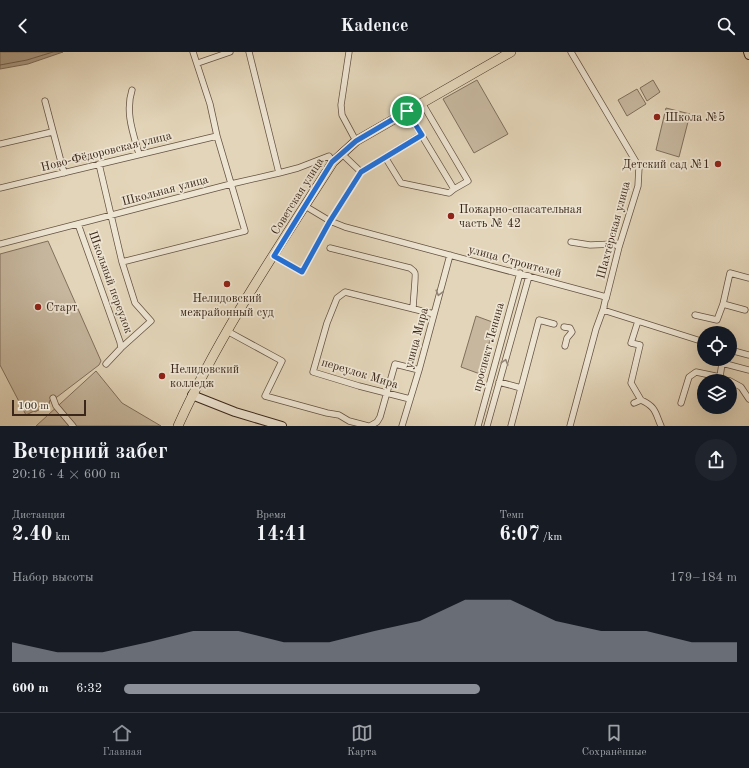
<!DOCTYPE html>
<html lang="ru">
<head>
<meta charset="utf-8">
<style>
  :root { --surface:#171b24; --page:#20242c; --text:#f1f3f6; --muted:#9ea1a6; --line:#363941; --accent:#8c9099 }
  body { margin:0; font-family:"Old Standard TT",serif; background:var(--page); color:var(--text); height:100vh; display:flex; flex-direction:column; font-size:15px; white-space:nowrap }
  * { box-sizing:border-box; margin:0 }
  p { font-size:13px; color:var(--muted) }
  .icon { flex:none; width:22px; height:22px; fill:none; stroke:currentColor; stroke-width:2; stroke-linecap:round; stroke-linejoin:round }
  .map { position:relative; height:374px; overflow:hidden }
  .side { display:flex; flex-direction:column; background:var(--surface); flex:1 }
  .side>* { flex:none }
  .tools { position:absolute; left:697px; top:274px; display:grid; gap:8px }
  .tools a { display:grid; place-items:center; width:40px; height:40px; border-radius:50%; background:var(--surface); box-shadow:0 4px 16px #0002; font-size:20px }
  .scale { position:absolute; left:12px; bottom:10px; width:74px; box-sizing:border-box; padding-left:4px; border:2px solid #3a271a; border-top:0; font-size:11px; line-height:14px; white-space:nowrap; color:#3a271a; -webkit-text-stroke:3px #ede4d2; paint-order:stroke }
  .pin { position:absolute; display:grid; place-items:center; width:34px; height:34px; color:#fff; margin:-17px; border:2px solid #fff; border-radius:50%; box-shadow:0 1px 4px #0007 }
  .round { display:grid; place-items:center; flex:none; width:42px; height:42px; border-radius:21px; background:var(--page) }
  .headline { display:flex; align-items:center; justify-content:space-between; height:68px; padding:0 12px }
  h1 { font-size:22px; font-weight:600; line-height:30px }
  .metrics { display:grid; grid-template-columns:repeat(3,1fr); gap:6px; height:68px; padding:4px 12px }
  .metrics div { display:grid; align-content:center }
  .metrics b { font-size:20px; font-weight:600 }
  .metrics small { font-size:11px; font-weight:400 }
  .metrics p { font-size:11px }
  .chart { height:112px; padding:8px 12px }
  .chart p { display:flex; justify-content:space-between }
  .chart svg { width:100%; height:72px; margin-top:4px; fill:var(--accent); opacity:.7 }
  ul { padding:0 12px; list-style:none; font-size:13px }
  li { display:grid; grid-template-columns:64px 48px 1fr; align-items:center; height:30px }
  li i { height:10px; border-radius:5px; background:var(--accent) }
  header { display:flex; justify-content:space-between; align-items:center; height:52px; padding:0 12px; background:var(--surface); font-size:18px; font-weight:600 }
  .menu { display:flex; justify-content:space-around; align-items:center; height:56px; border-top:1px solid var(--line); background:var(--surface); font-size:11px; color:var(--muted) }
  .menu a { display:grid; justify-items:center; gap:2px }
  .menu .active { color:var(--accent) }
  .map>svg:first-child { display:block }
  .green { fill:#c6b79e; stroke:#806f5c }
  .water { fill:#aa9a83; stroke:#7d6c59 }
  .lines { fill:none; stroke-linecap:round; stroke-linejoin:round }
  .shore { stroke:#72604e; stroke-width:1 }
  .street-casing { stroke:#645242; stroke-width:7 }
  .secondary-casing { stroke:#3a271a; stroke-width:10 }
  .primary-casing { stroke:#3a271a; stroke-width:10 }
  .street { stroke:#ede4d2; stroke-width:5.5 }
  .secondary { stroke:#ede4d2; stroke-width:8 }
  .primary { stroke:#e3d5b9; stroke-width:9 }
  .oneway { stroke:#948676 }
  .route-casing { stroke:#fff; stroke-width:8 }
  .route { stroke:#1a73e8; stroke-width:5 }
  .poi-dot { fill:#8f2418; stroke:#ede4d2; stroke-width:1.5 }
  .labels { text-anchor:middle; stroke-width:3.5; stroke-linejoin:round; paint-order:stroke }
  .poi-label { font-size:12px; fill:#3a271a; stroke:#ede4d2; text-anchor:start }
  .street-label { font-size:12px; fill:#3a271a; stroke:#ede4d2 }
</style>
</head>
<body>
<header><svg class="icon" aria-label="back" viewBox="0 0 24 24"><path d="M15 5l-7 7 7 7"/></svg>Kadence<svg class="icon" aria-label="search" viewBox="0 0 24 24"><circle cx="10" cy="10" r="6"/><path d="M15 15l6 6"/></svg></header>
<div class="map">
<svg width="749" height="374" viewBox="0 0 749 374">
  <rect width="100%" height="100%" fill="#e3d5b9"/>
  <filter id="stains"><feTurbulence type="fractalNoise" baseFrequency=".005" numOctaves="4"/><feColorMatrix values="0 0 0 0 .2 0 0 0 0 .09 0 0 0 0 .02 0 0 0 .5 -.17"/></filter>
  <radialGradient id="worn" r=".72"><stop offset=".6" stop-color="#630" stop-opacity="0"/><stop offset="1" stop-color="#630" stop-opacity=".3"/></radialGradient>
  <path class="green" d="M477 28 508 82 474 101 443 47Z
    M653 28 660 40 647 49 640 36Z
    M637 37 646 52 627 64 618 48Z
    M666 56 690 62 679 105 656 98Z
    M48 189 101 309 99 313 57 345 50 348 49 352 35 360 34 359 26 363 0 313V202Z
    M476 264 495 271 480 322 461 315Z
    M96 319 122 351 161 374H36Z"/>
  <path class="water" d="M0 0H63L28 12 0 17Z"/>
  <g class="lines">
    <path class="shore" d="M0 13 27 8 53 0"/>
    <defs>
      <path id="street" d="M249 0 279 121
        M349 0 341 53 342 63 356 89
        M571 0 639 115 638 134 619 195 606 247
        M198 11 230 0
        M132 38C125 60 133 81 139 102
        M45 49 64 121
        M407 59 454 137 468 129 422 51
        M0 92 52 80
        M341 101 361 120
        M385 105 401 131 449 141 454 137
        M99 112 122 210 135 251 151 269 121 296 106 312
        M0 136 217 84
        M305 154 330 169 345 175 606 245 603 258 704 290
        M78 172 120 290 121 296
        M571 190 590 193 614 192 619 195
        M0 192 231 132 279 121 298 116 329 104 333 110
        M330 196 410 216C412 218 414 218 415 221 416 223 413 251 413 257
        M274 204 302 220 330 169 361 120 421 83
        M122 210 245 179 217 84 210 52 193 0
        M723 252 745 258
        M695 263 717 268 723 252 730 221 749 226
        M638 269 631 291 640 293 631 331 641 348
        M564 275 570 276 572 280 567 286 565 294
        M227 279 282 309 265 344 327 361 339 363 349 369 368 374
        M730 298 749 303
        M722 307V311L749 318
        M730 329 741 335 749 347
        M499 330 521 336
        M53 346 56 354 73 374
        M410 347 359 334 313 320 327 271 337 246 345 240 434 262
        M634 351 641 348C656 355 655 360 661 374
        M681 351 689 325 696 320 720 325 722 311
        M370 374 377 370 380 365 395 312 419 318
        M402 374 419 318 450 203
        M478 374 520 221
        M487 374 529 224
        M511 374 539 268 554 272
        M570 374 596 277 604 255"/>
      <path id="secondary" d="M748 0 749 3
        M192 343 235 360 282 374"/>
      <path id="primary" d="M178 374C220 281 278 196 333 110L356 89 511 0"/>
    </defs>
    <use href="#street" class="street-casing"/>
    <use href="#secondary" class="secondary-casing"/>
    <use href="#primary" class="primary-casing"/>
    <use href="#street" class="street"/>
    <use href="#secondary" class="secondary"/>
    <use href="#primary" class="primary"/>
  </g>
  <defs><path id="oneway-chevron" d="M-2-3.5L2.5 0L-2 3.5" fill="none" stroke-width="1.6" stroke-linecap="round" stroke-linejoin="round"/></defs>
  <g class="oneway">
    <use href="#oneway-chevron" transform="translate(439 241) rotate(105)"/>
    <use href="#oneway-chevron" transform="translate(505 310) rotate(-74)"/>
  </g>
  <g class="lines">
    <defs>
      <path id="route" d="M407 59 422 83 361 120 330 169 302 220 274 204 332 110 356 89Z"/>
    </defs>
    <use href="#route" class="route-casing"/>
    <use href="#route" class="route"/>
  </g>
  <g class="poi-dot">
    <circle cx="657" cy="65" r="4"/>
    <circle cx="718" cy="112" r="4"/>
    <circle cx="451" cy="164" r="4"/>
    <circle cx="227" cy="232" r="4"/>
    <circle cx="38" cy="255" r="4"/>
    <circle cx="162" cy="324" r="4"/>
  </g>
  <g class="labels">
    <g class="poi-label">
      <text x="665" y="69">Школа №5</text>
      <text x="710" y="116" text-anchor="end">Детский сад №1</text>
      <text x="459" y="161">Пожарно-спасательная<tspan x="459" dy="14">часть № 42</tspan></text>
      <text x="227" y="250" text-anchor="middle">Нелидовский<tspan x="227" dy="14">межрайонный суд</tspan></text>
      <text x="46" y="259">Старт</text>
      <text x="170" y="321">Нелидовский<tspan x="170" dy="14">колледж</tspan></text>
    </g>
    <g class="street-label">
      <text transform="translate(106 99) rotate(-14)" y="4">Ново-Фёдоровская улица</text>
      <text transform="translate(165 138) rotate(-15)" y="4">Школьная улица</text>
      <text transform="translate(297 144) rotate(-58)" y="4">Советская улица</text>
      <text transform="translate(613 178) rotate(-75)" y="4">Шахтёрская улица</text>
      <text transform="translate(515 209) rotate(15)" y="4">улица Строителей</text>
      <text transform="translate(111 230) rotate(70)" y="4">Школьный переулок</text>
      <text transform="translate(416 286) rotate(-75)" y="4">улица Мира</text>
      <text transform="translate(488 295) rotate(-75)" y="4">проспект Ленина</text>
      <text transform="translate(360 321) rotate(17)" y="4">переулок Мира</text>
    </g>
  </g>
  <rect width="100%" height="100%" filter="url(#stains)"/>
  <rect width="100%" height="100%" fill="url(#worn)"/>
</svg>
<div class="tools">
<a><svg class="icon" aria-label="locate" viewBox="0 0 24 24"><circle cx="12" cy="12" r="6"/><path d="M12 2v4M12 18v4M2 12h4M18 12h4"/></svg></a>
<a><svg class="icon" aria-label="layers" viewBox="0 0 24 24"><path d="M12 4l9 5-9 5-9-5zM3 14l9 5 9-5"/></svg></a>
</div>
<div class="scale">100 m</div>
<div class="pin" style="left:407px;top:59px;background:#1e9e55"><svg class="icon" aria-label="arrive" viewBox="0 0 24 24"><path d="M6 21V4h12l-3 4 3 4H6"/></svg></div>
</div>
<section class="side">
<div class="headline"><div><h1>Вечерний забег</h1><p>20:16 · 4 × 600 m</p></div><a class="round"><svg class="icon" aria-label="share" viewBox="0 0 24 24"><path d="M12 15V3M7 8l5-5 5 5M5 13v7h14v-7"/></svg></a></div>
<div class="metrics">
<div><p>Дистанция</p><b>2.40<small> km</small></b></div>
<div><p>Время</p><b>14:41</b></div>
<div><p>Темп</p><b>6:07<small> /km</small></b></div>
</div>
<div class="chart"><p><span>Набор высоты</span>179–184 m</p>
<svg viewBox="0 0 160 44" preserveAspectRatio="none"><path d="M0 44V32L10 38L20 38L30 32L40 25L50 25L60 32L70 32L80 25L90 19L100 6L110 6L120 19L130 25L140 25L150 32L160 32V44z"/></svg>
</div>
<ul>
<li><b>600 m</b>6:32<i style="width:58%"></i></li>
</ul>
</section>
<nav class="menu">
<a class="active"><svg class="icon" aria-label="home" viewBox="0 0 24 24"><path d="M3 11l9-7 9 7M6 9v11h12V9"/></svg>Главная</a>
<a><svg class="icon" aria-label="map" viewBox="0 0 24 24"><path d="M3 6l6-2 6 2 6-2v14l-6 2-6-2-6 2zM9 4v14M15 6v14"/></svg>Карта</a>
<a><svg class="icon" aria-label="saved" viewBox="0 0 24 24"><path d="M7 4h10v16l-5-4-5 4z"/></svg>Сохранённые</a>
</nav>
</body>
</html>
